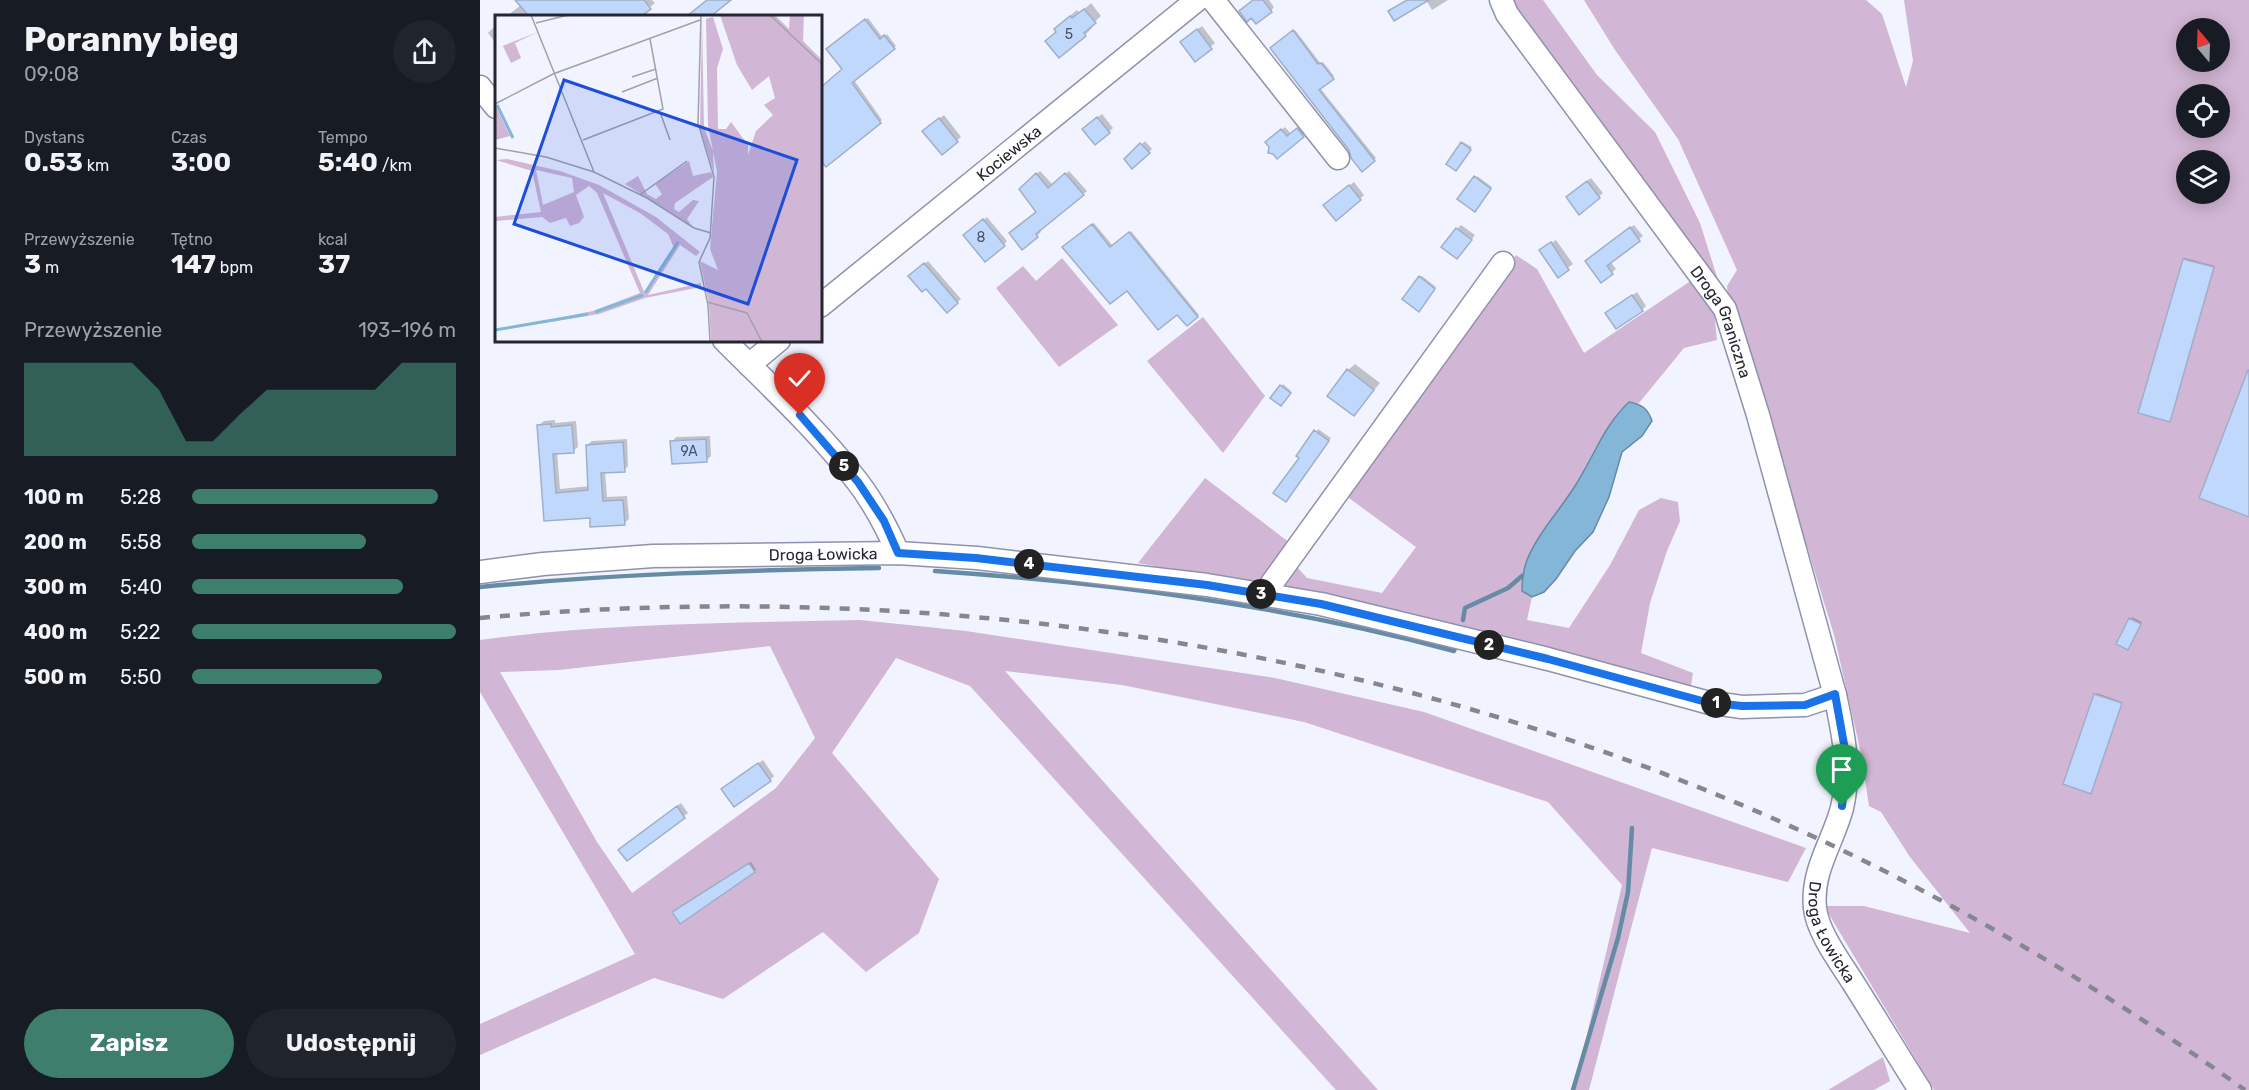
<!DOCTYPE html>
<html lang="pl">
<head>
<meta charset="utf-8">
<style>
  :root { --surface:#171b24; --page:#20242c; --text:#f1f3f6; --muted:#9ea1a6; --accent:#3e7e6c }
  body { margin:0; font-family:Rubik,sans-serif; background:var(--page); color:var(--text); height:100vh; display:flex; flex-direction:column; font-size:22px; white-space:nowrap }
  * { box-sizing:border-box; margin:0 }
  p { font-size:20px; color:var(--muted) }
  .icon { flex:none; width:33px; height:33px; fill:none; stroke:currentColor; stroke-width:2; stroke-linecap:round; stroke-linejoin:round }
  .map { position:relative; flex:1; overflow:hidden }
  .side { display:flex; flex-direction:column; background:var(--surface); width:480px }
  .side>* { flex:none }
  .needle { width:39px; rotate:341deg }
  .buttons { position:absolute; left:1696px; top:18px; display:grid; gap:12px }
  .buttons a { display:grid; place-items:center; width:54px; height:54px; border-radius:50%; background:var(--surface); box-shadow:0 3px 15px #0003; font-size:30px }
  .pin { position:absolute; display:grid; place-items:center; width:51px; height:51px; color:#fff; margin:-62px -26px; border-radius:50% 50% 50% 0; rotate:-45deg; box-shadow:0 0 6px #0007 }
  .pin .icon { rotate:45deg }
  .km { position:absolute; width:30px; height:30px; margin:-15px; border-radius:50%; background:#222; color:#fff; font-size:16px; line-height:30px; text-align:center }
  .round { display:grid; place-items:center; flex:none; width:63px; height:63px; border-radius:32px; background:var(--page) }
  .head { display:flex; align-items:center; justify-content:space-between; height:102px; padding:0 24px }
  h1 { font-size:33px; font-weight:700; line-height:45px }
  .metrics { display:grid; grid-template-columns:repeat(3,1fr); gap:9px; height:102px; padding:6px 24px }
  .metrics div { display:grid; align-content:center }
  .metrics b { font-size:26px; font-weight:700 }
  .metrics small { font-size:16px; font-weight:400 }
  .metrics p { font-size:16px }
  .chart { height:168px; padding:12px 24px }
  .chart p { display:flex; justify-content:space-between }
  .chart svg { width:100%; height:108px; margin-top:6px; fill:var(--accent); opacity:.7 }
  .button { display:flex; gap:12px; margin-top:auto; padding:12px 24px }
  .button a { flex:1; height:69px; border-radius:36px; background:var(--accent); color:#fff; font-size:24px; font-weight:700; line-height:69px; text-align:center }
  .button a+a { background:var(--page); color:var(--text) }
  ul { padding:0 24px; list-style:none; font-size:20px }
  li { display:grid; grid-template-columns:96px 72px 1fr; align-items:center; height:45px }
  li i { height:15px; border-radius:8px; background:var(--accent) }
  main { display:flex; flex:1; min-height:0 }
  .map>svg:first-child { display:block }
  .green { fill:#d2b6d5; fill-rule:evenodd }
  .water { fill:#83b6d7; stroke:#668ba5; stroke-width:1.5 }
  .shadow { fill:#0003 }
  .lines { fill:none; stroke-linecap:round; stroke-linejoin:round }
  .stream { stroke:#668ba5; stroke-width:4.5 }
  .building { fill:#c0d8fc; stroke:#9fafc8; stroke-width:1.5 }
  .minor-casing { stroke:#8e92ac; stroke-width:25 }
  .minor { stroke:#fff; stroke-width:22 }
  .rail { stroke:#848690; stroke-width:4.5; stroke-dasharray:10 10; stroke-linecap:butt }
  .route-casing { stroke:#fff; stroke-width:12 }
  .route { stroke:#1a73e8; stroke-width:8 }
  .labels { text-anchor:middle; stroke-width:4.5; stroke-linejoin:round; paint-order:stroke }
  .number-label { font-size:14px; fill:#4b5263 }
  .street-label { font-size:16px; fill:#242630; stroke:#f1f3fe }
  .inset-river { fill:none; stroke:#83b6d7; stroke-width:3 }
  .inset-road { fill:none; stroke:#9fa1ac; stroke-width:1.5 }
  .view { fill:#1d4ed8; fill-opacity:0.15; stroke:#1d4ed8; stroke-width:3 }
  .inset-edge { fill:none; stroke:#242630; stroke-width:3 }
</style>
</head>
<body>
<main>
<section class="side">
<div class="head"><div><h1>Poranny bieg</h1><p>09:08</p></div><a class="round"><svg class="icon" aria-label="share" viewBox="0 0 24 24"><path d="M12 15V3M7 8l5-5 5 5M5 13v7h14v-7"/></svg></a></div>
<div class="metrics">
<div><p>Dystans</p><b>0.53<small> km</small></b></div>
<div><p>Czas</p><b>3:00</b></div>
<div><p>Tempo</p><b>5:40<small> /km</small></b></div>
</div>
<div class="metrics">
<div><p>Przewyższenie</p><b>3<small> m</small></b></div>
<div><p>Tętno</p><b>147<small> bpm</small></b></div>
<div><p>kcal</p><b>37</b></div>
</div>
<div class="chart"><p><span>Przewyższenie</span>193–196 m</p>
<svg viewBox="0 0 160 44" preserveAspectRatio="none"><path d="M0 44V6L10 6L20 6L30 6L40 6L50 17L60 38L70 38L80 27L90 17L100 17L110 17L120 17L130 17L140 6L150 6L160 6V44z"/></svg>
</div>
<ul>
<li><b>100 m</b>5:28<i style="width:93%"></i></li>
<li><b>200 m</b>5:58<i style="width:66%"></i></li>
<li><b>300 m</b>5:40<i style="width:80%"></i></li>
<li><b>400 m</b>5:22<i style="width:100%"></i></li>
<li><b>500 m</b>5:50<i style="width:72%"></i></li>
</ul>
<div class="button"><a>Zapisz</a><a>Udostępnij</a></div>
</section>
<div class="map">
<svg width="1769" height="1090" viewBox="0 0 1769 1090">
  <rect width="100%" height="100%" fill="#f1f3fe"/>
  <path class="green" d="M1033 0H1063L1117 75 1175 132 1220 223 1238 280 1037 10Z
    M1104 0H1386L1402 14 1426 87 1433 61 1424 0H1769V1090H1454L1344 906H1384L1490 933 1430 857 1401 812 1389 806 1381 753 1354 635 1314 504 1251 334 1247 286 1257 270 1198 139 1135 50ZM1707 28H1740V62H1707ZM1707 94H1740V128H1707ZM1707 160H1740V194H1707Z
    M1036 255 1057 269 1104 353 1212 280 1234 310 1237 340 1204 348 1159 403 1149 402 1139 411 1115 448 1098 482 1059 540 1042 591 1052 597 1047 620 1089 628 1130 565 1159 510 1181 498 1198 502 1200 521 1187 551 1170 603 1161 653 1213 673 1210 692 1044 641 888 607 658 563 725 478 810 543 817 567 827 578 902 593 936 547 862 493Z
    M582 258 638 325 579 367 516 288 543 266 556 281Z
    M723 317 785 396 743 453 667 361Z
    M380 620 486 631 795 678 944 712 1326 848 1308 882 1172 848 1109 1090H1094L1142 885 1068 802 824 722 642 685 525 671 898 1090H856L490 686 416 658 352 753 459 879 439 933 386 972 343 932 243 999 174 978 0 1055V1024L155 954 0 692V640C125 623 253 623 380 620ZM290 646 335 738 296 788 152 893 117 842 20 672 79 670Z
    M1403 1057 1410 1081 1394 1090H1348Z"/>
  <path class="water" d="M1149 402C1162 404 1168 409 1172 421L1162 436 1142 452 1129 497 1113 532 1095 551 1076 579 1064 592 1052 597 1042 591C1042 580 1043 570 1047 560 1058 533 1080 510 1095 486 1113 458 1124 425 1149 402Z"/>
  <path class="shadow" d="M42 0H172L175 3 159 16H27L41 5Z
    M774 0H789L794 7 791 11Z
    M946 0H968L952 10Z
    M611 3 621 16 610 26 612 28 605 35 579 55 582 22 597 10 600 13Z
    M388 18 403 38 407 34 416 46 374 80 402 120 346 165 364 69 350 47Z
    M16 25V39L14 41 8 33Z
    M722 26 735 43 716 59 706 38Z
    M815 30 841 64 843 62 854 76 840 88 896 158 882 169 870 149 792 48Z
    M622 114 633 128 629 132 608 125Z
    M464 115 481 137 462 153 448 127Z
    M821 125 827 132 797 156 790 139 805 127 811 134Z
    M665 141 672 149 653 167 646 159Z
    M983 142 992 147 978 167 982 143Z
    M560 171 573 185 589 171 607 191 559 230 561 232 543 248 558 212 541 189Z
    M997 176 1012 187 994 210 980 199Z
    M1111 178 1123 193 1100 212 1092 193Z
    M874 182 884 195 880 199 849 201Z
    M507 217 527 241 524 245 489 232Z
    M614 223 633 246 651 231 719 315 707 324 697 313 648 288 584 247Z
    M981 225 995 235 981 253 977 229Z
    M1154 225 1163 236 1130 261 1136 269 1121 281 1111 258Z
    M1076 240 1093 264 1078 275 1063 249Z
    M1705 258 1735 266 1689 421 1704 259Z
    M448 261 481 299 467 311 434 273Z
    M942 276 956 287 940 308V277Z
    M1157 292 1166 306 1162 310 1127 313Z
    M875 364 900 383 874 414 868 370Z
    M803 384 811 391 801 404 792 398Z
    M75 420V423L96 421 98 447 93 451 77 452 80 489 110 486 107 445 112 441 147 439 148 466 144 470 125 471 127 497 147 496 149 519 144 523 111 517 66 519 59 425 64 421Z
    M838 429 851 438 808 498 822 458Z
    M230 436 231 456 227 460 192 442 196 437Z
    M1652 617 1662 622 1649 647 1638 644Z
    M1617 693 1642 702 1612 790 1585 783Z
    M283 760 294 776 290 780 243 789Z
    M201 803 208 813 147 859 144 846Z
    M271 862 276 870 274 871 195 911Z"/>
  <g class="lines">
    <path class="stream" d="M455 571C630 583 804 605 974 651L977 643
      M0 587C133 574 265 570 399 568
      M983 620 985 608 1028 588 1042 576
      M1093 1090 1138 938 1148 892 1152 828"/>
  </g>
  <path class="building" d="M35 0H164L171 9 161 16H49Z
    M227 0H251L231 16H207Z
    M773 0H783L792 12 776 24 771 18 767 22 759 11Z
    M927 0H949L914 21 908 11Z
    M604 9 616 23 604 33 606 36 579 58 565 41 576 32 574 29 590 16 592 18Z
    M385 19 400 39 404 35 415 49 372 83 401 123 346 167 340 160V88L362 69 346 49Z
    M717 29 732 49 715 62 700 42Z
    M813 30 838 64 841 63 854 79 839 90 895 161 882 172 871 158 869 150 790 48Z
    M617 117 630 133 615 145 602 129Z
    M459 118 478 142 462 155 442 131Z
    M817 128 824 137 797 159 793 154 788 153 789 147 785 142 801 129 807 136Z
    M981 142 991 150 976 171 966 164Z
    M660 143 670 153 652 169 644 159Z
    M556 173 568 188 585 173 604 195 556 234 558 237 542 250 529 233 556 212 539 189Z
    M994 176 1011 189 995 212 977 199Z
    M1107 181 1120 198 1099 215 1086 197Z
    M869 185 881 200 856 221 843 205Z
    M503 219 525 246 505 262 483 235Z
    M612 224 630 247 649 232 718 317 707 326 697 315 678 330 647 291 630 304 582 247Z
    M1150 227 1160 241 1127 266 1133 274 1121 283 1105 261Z
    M976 228 992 240 977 259 961 247Z
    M1071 242 1089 270 1078 278 1059 250Z
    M1703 259 1734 267 1690 422 1658 413Z
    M444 263 478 303 467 313 446 289 442 292 428 276Z
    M939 276 955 289 939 312 922 299Z
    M1152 295 1163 311 1136 329 1125 313Z
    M867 369 894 390 874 416 847 396Z
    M1768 370H1769V517L1719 498Z
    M800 385 811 393 801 406 790 398Z
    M71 424V427L92 425 94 453 73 454 76 493 108 490 106 445 143 442 145 472 121 473 123 501 143 500 145 525 110 527V518L64 521 57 425Z
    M834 430 849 441 806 502 793 493 819 458 816 456Z
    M226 439 227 462 192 464 190 441Z
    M1649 618 1661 624 1648 650 1636 644Z
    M1614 694 1642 703 1611 794 1583 784Z
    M278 763 291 781 254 807 241 789Z
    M197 806 205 818 147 861 138 850Z
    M269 863 275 872 200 924 192 912Z"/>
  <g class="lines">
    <defs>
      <g id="minor">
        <path d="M733 0 858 158"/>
        <path id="s1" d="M1021 0 1027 14 1245 309 1278 415 1355 695C1363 731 1371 770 1362 808 1353 842 1331 871 1335 908 1337 931 1360 962 1372 981 1395 1017 1417 1054 1440 1090"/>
        <path d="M0 87 16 107"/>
        <path id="s2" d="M340 306 717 0"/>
        <path d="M244 340C290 386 338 430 377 481 394 503 407 528 418 553"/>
        <path d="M269 365 299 340"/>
        <path id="s3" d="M0 572 63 564 173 556 418 553 497 558 727 585 841 604 1068 659 1226 702 1262 707 1325 705 1355 695"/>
        <path d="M789 596 792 583 1023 263"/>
      </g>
    </defs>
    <use href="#minor" class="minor-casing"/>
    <use href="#minor" class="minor"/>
    <path class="rail" d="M0 618C457 576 928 647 1345 842 1493 912 1632 995 1765 1090"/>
  </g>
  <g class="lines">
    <defs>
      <path id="route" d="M320 415 378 482 404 521 418 553 496 558 727 585 841 604 1068 659 1226 702 1262 706 1325 705 1355 694 1367 761 1362 806"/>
    </defs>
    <use href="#route" class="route-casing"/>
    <use href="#route" class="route"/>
  </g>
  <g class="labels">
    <g class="number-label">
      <text x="589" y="39">5</text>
      <text x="501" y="242">8</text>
      <text x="209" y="456">9A</text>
    </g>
    <g class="street-label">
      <text dy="6" stroke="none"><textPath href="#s2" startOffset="243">Kociewska</textPath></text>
      <text dy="6" stroke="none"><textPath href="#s1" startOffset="392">Droga Graniczna</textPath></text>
      <text dy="6" stroke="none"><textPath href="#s3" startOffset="344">Droga Łowicka</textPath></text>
      <text dy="6" stroke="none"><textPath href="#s1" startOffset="1030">Droga Łowicka</textPath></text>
    </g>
  </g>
  <g transform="translate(15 15)">
    <rect width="327" height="327" fill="#f1f3fe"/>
    <path d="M225 0H280L294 14 295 0H309L308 26 327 45V327H216L214 289 205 246 223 255 215 234 222 157 213 110 211 4 218 2 228 34 222 53 223 114H231L236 107 253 130V140L261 116 278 100 269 90 280 83 274 61 257 75 242 50ZM207 3 209 113 218 136 219 158 205 113ZM43 17 20 28 26 43 16 48 8 31 0 34ZM0 90 15 121 0 125ZM12 144 65 156 104 170 161 202 205 237 201 241 185 230 153 280 206 268V272L150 283 104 299 0 316 98 296 145 278 102 178 94 171 81 180 89 202 84 208 75 211 71 203 55 208 47 202 0 206V202L46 197 37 156 1 145ZM41 155 77 163 79 177 48 190ZM108 178 145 198 173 219 179 233 150 279ZM194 146 198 161 216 157 218 162 180 188 179 194 184 197 198 185 204 186 192 204 197 211 130 169 143 161 152 179 161 184 167 179 160 169Z" fill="#d2b6d5" fill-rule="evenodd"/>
    <path class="inset-river" d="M2 90 18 123M150 278 183 227M100 297 148 280M0 315 93 299"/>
    <path class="inset-road" d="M36 0 99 157M206 0 203 108 219 162 215 223 204 247 213 290 215 327M275 0 327 49M41 8 73 0M137 62 161 54M127 77 163 63M0 89 58 59 205 5M165 97 175 125M88 125 168 94 155 24M0 133 51 142 99 157 152 183 199 213 216 218M146 179 192 146M212 287 252 298 267 327"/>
    <path class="view" d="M69 65 302 145 253 289 19 209Z"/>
    <rect width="327" height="327" class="inset-edge"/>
  </g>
</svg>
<div class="buttons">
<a><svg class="needle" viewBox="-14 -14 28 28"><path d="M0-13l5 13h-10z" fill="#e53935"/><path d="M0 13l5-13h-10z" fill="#9ea1a6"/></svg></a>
<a><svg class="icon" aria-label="locate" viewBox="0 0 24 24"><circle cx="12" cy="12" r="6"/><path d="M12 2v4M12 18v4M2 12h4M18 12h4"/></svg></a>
<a><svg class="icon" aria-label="layers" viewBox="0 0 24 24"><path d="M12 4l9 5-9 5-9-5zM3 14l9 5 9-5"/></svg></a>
</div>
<div class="pin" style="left:1362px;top:806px;background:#1e9e55"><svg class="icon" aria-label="arrive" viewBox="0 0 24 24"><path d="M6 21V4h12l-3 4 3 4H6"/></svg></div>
<div class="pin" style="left:320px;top:415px;background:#d93025"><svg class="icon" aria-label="check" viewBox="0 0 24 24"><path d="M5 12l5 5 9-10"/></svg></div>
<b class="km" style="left:1236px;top:703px">1</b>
<b class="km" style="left:1009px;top:645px">2</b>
<b class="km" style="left:781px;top:594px">3</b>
<b class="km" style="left:549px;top:564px">4</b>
<b class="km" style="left:364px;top:466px">5</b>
</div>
</main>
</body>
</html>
